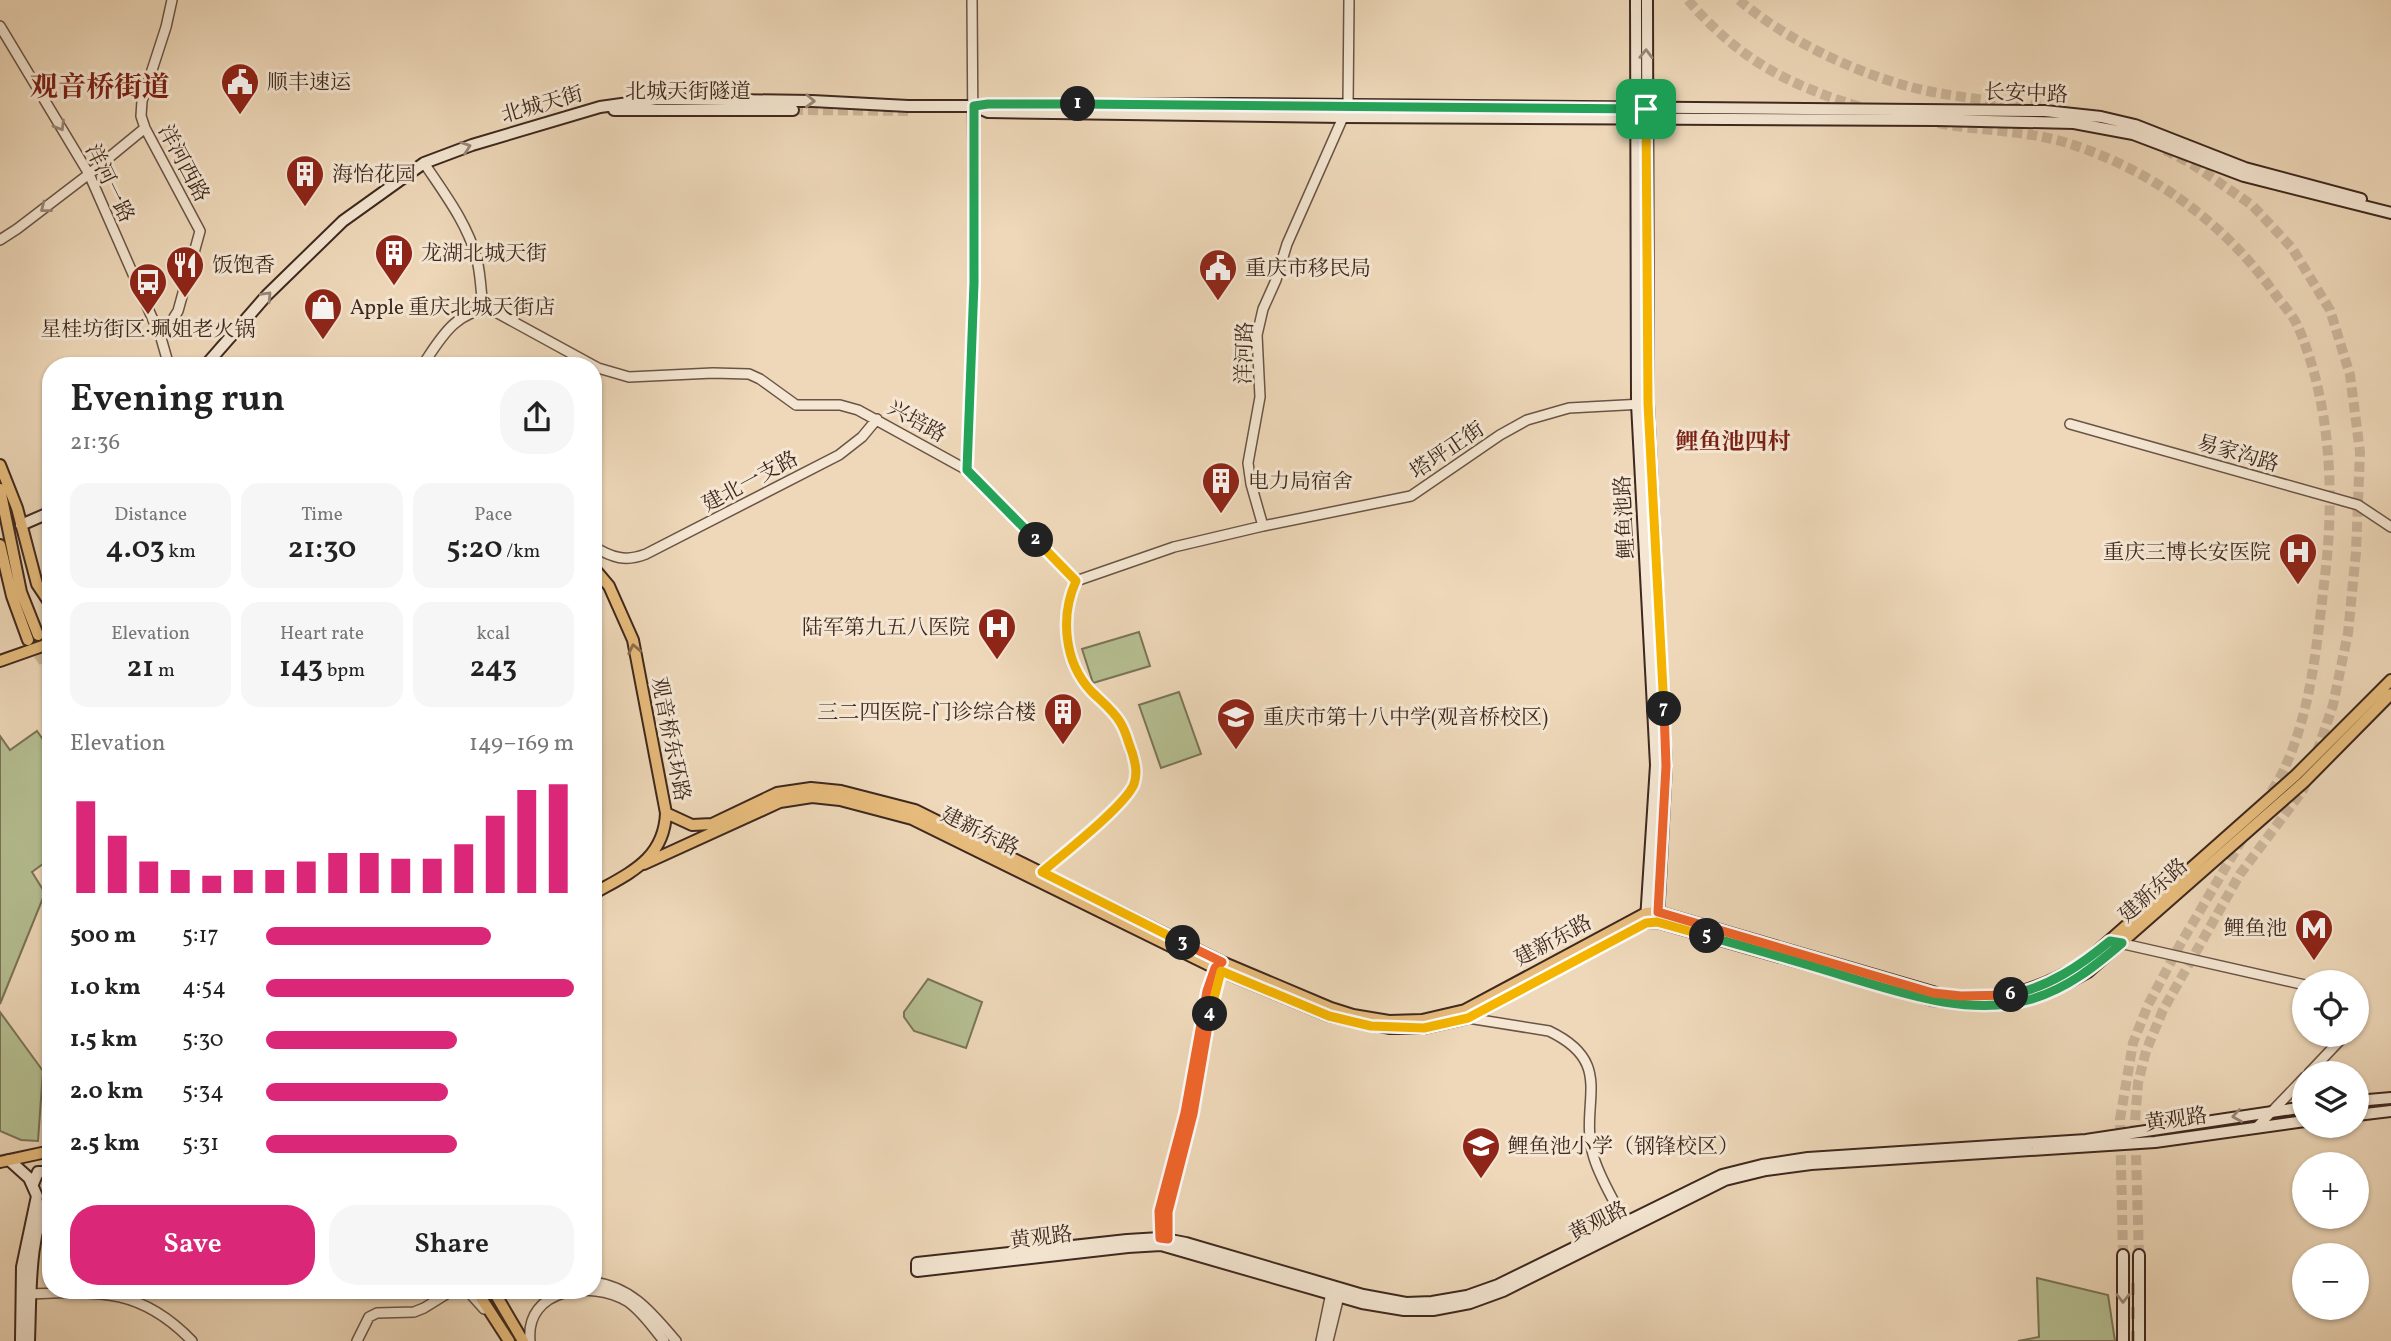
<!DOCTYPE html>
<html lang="en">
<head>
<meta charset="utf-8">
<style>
  :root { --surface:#fff; --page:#f6f6f6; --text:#222; --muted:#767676; --accent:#db2777 }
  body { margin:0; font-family:Vollkorn,"Noto Serif SC",serif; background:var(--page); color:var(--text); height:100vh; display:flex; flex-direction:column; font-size:26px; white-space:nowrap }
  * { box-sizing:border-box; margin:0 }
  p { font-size:23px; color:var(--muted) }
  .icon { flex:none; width:38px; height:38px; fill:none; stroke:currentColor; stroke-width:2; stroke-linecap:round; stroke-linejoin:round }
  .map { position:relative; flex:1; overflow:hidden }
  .drawer { position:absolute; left:42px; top:357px; width:560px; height:942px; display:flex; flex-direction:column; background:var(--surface); border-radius:28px; box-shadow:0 2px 5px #0004 }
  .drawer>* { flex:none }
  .tools { position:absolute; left:2292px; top:970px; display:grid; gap:14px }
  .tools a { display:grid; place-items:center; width:77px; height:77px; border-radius:50%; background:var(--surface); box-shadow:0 2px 5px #0004; font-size:35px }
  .pin { position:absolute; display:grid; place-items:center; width:60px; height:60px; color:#fff; margin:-30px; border-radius:14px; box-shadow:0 4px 10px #0006 }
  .km { position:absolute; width:35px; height:35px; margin:-18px; border-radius:50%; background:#222; color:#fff; font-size:19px; line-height:35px; text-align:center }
  .round { display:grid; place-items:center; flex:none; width:74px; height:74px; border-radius:28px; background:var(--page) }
  .summary { display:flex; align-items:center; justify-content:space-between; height:119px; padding:0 28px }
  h1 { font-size:38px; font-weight:600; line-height:52px }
  .metrics { display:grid; grid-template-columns:repeat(3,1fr); gap:10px; height:119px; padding:7px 28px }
  .metrics div { display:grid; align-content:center; border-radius:18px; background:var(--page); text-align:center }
  .metrics b { font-size:30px; font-weight:600 }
  .metrics small { font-size:19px; font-weight:400 }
  .metrics p { font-size:19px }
  .chart { height:196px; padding:14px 28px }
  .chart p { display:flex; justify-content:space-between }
  .chart svg { width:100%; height:126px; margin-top:7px; stroke:var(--accent); stroke-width:6 }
  .action { display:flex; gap:14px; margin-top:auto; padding:14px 28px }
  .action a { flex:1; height:80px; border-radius:28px; background:var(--accent); color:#fff; font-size:28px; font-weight:600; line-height:80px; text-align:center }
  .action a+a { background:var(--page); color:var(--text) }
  ul { padding:0 28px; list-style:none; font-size:23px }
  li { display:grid; grid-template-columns:112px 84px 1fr; align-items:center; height:52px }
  li i { height:18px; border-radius:9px; background:var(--accent) }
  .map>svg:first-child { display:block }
  .green { fill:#b5bf92; stroke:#7a7458; stroke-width:2 }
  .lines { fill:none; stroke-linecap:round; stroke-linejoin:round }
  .secondary-tunnel { stroke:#cbb59a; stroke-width:10; stroke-dasharray:10 5; stroke-linecap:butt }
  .primary-tunnel { stroke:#cbb59a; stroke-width:10; stroke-dasharray:10 5; stroke-linecap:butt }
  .tertiary-casing { stroke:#6a5446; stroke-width:12 }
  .secondary-casing { stroke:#3e281f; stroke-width:14 }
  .primary-casing { stroke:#3e281f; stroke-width:14 }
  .tertiary { stroke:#f4e6d2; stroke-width:9 }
  .secondary { stroke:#f4e6d2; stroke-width:10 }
  .primary { stroke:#e7bc7c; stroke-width:10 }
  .rail { stroke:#3e281f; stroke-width:2.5; stroke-dasharray:12 12; stroke-linecap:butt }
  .oneway { stroke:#998778 }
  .oneway2 { stroke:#8a6b49 }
  .split-1-casing { stroke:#fff; stroke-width:14 }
  .split-2-casing { stroke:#fff; stroke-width:14 }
  .split-3-casing { stroke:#fff; stroke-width:14 }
  .split-4-casing { stroke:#fff; stroke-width:14 }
  .split-5-casing { stroke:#fff; stroke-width:14 }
  .split-6-casing { stroke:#fff; stroke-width:14 }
  .split-7-casing { stroke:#fff; stroke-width:14 }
  .split-8-casing { stroke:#fff; stroke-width:14 }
  .split-1 { stroke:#22a559; stroke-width:9 }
  .split-2 { stroke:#22a559; stroke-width:9 }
  .split-3 { stroke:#f5b400; stroke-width:9 }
  .split-4 { stroke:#f0652b; stroke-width:9 }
  .split-5 { stroke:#f5b400; stroke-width:9 }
  .split-6 { stroke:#22a559; stroke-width:9 }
  .split-7 { stroke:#f0652b; stroke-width:9 }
  .split-8 { stroke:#f5b400; stroke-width:9 }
  .labels { text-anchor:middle; stroke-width:6; stroke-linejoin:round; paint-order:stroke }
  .poi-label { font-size:21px; fill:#3e281f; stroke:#f4e6d2; text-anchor:start }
  .street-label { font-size:21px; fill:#3e281f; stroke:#f4e6d2 }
  .neighbourhood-label { font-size:23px; font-weight:bold; fill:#7a1f14; stroke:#f4e6d2 }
  .district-label { font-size:28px; font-weight:bold; fill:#7a1f14; stroke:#f4e6d2 }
</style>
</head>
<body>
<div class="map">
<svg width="2391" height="1341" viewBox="0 0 2391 1341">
  <rect width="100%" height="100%" fill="#eed8b9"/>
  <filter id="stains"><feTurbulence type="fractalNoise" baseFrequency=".00286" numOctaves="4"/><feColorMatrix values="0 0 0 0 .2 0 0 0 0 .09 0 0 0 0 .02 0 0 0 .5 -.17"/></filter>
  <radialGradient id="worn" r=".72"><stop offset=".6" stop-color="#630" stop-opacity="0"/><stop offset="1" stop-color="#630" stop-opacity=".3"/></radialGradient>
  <path class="green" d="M1139 632 1150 666 1093 683 1082 649Z
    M1179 692 1201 754 1161 768 1139 705Z
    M37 731 51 751V858L32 872 45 893 0 1004V736L10 750Z
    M928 979 982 1002 966 1048 914 1031 904 1017V1012Z
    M0 1012 43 1071 38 1141 21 1140 0 1131Z
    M2037 1278 2108 1295 2115 1341H2018L2039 1337Z"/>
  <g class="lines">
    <path class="secondary-tunnel" d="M1688 0C1739 60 1790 86 1864 108
      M1739 0C1791 44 1871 81 1938 93 1973 99 2009 103 2045 107
      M793 110 913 111
      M1938 123C1980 131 2023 130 2064 142 2149 168 2223 221 2275 294 2283 305 2294 316 2299 329 2332 408 2335 500 2324 584 2317 644 2311 709 2286 765 2281 778 2272 790 2265 802
      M2165 150 2192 164 2252 205 2292 248 2330 310 2350 375 2360 452 2356 552 2348 633 2333 705 2315 758
      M2123 1255 2120 1119 2133 1043 2148 1005 2181 943 2244 836
      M2139 1255 2135 1121 2138 1083 2146 1051 2163 1010 2240 874 2303 790 2307 779"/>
    <path class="primary-tunnel" d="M29 642 51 672"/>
    <defs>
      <path id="tertiary" d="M0 26 89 174 161 338 169 366
        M424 163C444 193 468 224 477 260 481 276 481 293 483 309
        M0 240 17 229 89 174 145 128
        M161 338 178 311 200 231 145 128 141 116 142 101 166 27 172 0
        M422 366C439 341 456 308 492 310L598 368 629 377 713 373 749 374 760 379 796 405H840L858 410 967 470 1076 581C1062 611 1063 650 1081 678 1092 695 1110 705 1120 722 1126 731 1128 742 1131 752 1135 762 1138 773 1134 783 1126 805 1058 857 1038 875
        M2070 424 2358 505 2391 527
        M967 470 974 283 972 0
        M1263 526 1411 496 1500 435 1527 420 1569 408 1643 404
        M593 546C612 558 626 562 646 554L839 455 862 437 877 419
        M1076 581 1174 547 1263 526 1251 484 1248 463 1260 397 1257 335 1263 309 1276 280 1287 244 1348 106 1349 0
        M2115 942 2305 985
        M1468 1018 1549 1031C1618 1064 1577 1103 1594 1158 1601 1181 1616 1204 1627 1226
        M2309 1073 2346 1034
        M2258 1126 2305 1077
        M1161 1244 1159 1211 1185 1113 1207 991 1215 968 1218 966
        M1169 1245 1168 1212 1193 1114 1210 1015 1222 968
        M593 1282C632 1287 652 1313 676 1341
        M467 1290 484 1309
        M31 1294C99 1291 141 1288 192 1341
        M357 1341 369 1317 377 1313 414 1312 424 1308 453 1290
        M530 1341C525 1288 591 1280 627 1301 642 1311 653 1328 664 1341
        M1321 1341 1332 1288
        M1328 1341 1340 1292"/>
      <path id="secondary" d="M1636 0 1637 404 1656 765 1646 920
        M1647 0 1648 404 1666 766 1658 919
        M977 106 1230 104 2045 111 2101 117 2135 125 2245 168 2361 199
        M614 110H793
        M205 366 267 295 343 221 424 163 472 145 600 107 657 99 812 101 908 106H974L988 112 1344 117 1937 120 2074 123 2133 134 2244 176 2391 213
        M21 525 51 512
        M2357 1101 2391 1098
        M2305 1107 2086 1140 1808 1158 1762 1165 1722 1175 1498 1285 1467 1296 1432 1302 1406 1303 1363 1295 1186 1243 1160 1238 1127 1240 917 1263V1271L1128 1247 1161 1245 1362 1303 1404 1310H1433L1470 1303 1503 1291 1725 1180 1766 1170 1811 1164 2155 1142 2305 1121
        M2357 1115 2391 1111
        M9 1160 29 1178 37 1196 22 1267 21 1341
        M33 1184 38 1172H46L51 1179
        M2123 1255V1341
        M2139 1255V1341
        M29 1341C31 1291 28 1236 51 1191"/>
      <path id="primary" d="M0 465 17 508 37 584 51 605
        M0 489 21 592 38 635
        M0 545 12 596 28 640
        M593 567 609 586 633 640 666 813C664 860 629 873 593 894
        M0 661 51 643
        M666 813 692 825 712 824 777 793 811 788 841 791 915 810 1222 962 1331 1008 1353 1015 1389 1021 1422 1020 1465 1010 1646 913 1658 912 1936 993
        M644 864 780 802 812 797 840 800 912 819 1221 971 1329 1016 1389 1028H1424L1468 1018 1624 933 1646 923 1657 922 1932 1000C1997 1008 2031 1005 2088 972L2304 782 2391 694
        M1959 996C2010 999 2040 989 2084 963L2296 775 2391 680
        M0 1162 51 1151
        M476 1290 509 1341
        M493 1290 523 1341"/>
    </defs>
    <use href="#tertiary" class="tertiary-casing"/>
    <use href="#secondary" class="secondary-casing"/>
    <use href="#primary" class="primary-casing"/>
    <use href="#tertiary" class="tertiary"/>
    <use href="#secondary" class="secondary"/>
    <use href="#primary" class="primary"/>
    <path class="rail" d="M2133 1283V1341"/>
  </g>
  <defs><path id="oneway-chevron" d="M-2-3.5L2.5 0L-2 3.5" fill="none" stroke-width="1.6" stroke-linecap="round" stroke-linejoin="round" transform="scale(1.75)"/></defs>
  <g class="oneway">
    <use href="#oneway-chevron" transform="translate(1646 54) rotate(-89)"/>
    <use href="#oneway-chevron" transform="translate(810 101) rotate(2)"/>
    <use href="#oneway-chevron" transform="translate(60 126) rotate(59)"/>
    <use href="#oneway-chevron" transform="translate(466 147) rotate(-19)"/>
    <use href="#oneway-chevron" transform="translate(45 208) rotate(142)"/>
    <use href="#oneway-chevron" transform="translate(267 296) rotate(-47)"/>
    <use href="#oneway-chevron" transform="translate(2237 1116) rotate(171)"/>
    <use href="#oneway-chevron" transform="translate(2123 1298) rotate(90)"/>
  </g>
  <use class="oneway2" href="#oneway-chevron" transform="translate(634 649) rotate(-102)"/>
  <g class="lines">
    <defs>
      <path id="split-1" d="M1078 104 1646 109"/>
      <path id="split-2" d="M1036 540 967 470 974 283V106L988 104H1078"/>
      <path id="split-3" d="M1036 540 1076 581C1060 616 1064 662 1091 691 1101 701 1113 710 1120 722 1126 731 1128 742 1132 752 1135 762 1138 773 1134 784 1126 805 1062 855 1042 872L1183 943"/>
      <path id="split-4" d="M1183 943 1222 962 1215 968 1207 991 1185 1113 1159 1211 1160 1238 1168 1239V1212L1193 1114 1210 1014"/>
      <path id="split-5" d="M1210 1014 1221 971 1329 1016 1371 1026 1424 1028 1468 1018 1646 923 1657 922 1707 936"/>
      <path id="split-6" d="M1707 936C1750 948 1792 960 1835 973 1896 991 1968 1018 2032 999 2068 988 2094 967 2122 943L2110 941C2080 966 2050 986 2011 995"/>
      <path id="split-7" d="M1664 709 1666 766 1658 912 1933 993 1961 996 2011 995"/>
      <path id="split-8" d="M1646 109 1648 404 1664 709"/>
    </defs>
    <use href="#split-1" class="split-1-casing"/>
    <use href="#split-2" class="split-2-casing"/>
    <use href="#split-3" class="split-3-casing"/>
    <use href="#split-4" class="split-4-casing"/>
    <use href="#split-5" class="split-5-casing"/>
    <use href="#split-6" class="split-6-casing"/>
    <use href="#split-7" class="split-7-casing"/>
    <use href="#split-8" class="split-8-casing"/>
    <use href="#split-1" class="split-1"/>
    <use href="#split-2" class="split-2"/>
    <use href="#split-3" class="split-3"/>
    <use href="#split-4" class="split-4"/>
    <use href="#split-5" class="split-5"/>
    <use href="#split-6" class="split-6"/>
    <use href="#split-7" class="split-7"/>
    <use href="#split-8" class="split-8"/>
  </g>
  <defs>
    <symbol id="civic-pin" viewBox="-11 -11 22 30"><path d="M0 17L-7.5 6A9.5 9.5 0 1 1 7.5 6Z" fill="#8f2418" stroke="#f4e6d2"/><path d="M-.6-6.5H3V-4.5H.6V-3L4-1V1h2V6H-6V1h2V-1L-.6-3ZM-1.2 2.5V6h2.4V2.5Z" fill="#fff"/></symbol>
    <symbol id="building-pin" viewBox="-11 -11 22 30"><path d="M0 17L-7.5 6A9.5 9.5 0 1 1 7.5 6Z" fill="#8f2418" stroke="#f4e6d2"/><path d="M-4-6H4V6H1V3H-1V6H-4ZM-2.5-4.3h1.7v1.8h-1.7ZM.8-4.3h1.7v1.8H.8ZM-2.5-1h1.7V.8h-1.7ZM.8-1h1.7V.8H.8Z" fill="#fff"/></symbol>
    <symbol id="restaurant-pin" viewBox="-11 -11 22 30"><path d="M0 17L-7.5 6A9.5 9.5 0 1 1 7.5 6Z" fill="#8f2418" stroke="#f4e6d2"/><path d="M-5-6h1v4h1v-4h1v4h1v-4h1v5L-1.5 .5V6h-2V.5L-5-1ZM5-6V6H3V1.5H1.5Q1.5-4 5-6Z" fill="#fff"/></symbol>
    <symbol id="bus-pin" viewBox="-11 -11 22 30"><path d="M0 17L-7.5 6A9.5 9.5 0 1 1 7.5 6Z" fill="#8f2418" stroke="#f4e6d2"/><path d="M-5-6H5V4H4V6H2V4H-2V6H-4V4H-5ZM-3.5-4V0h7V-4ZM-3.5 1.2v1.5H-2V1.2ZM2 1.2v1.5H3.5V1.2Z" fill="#fff"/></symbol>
    <symbol id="shop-pin" viewBox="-11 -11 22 30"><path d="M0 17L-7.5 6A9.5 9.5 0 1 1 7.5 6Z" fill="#8f2418" stroke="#f4e6d2"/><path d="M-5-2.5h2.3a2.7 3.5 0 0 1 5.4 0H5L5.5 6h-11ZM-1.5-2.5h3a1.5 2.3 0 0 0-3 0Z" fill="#fff"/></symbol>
    <symbol id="hospital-pin" viewBox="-11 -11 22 30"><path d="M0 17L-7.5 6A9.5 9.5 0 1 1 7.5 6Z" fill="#8f2418" stroke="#f4e6d2"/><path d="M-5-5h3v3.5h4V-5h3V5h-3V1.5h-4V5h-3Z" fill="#fff"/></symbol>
    <symbol id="school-pin" viewBox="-11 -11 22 30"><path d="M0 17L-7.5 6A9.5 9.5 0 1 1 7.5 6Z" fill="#8f2418" stroke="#f4e6d2"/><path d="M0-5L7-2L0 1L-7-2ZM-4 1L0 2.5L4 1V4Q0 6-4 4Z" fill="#fff"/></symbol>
    <symbol id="metro-pin" viewBox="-11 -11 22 30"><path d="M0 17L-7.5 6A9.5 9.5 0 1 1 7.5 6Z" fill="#8f2418" stroke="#f4e6d2"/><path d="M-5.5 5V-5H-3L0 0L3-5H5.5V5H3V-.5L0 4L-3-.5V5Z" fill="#fff"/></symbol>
  </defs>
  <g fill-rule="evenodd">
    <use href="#civic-pin" x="218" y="60" width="44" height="60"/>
    <use href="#building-pin" x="283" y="152" width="44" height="60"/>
    <use href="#building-pin" x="372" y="231" width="44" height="60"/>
    <use href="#restaurant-pin" x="163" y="243" width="44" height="60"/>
    <use href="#civic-pin" x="1196" y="246" width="44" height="60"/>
    <use href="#bus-pin" x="126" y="260" width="44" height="60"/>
    <use href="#shop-pin" x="301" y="285" width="44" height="60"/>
    <use href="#building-pin" x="1199" y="459" width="44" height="60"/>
    <use href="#hospital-pin" x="2276" y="530" width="44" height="60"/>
    <use href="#hospital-pin" x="975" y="605" width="44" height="60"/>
    <use href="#building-pin" x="1041" y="690" width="44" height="60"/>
    <use href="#school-pin" x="1214" y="695" width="44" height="60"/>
    <use href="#metro-pin" x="2292" y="906" width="44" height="60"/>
    <use href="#school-pin" x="1459" y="1124" width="44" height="60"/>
  </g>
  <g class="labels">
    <g class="poi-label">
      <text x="267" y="89">顺丰速运</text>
      <text x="332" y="181">海怡花园</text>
      <text x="421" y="260">龙湖北城天街</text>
      <text x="212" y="272">饭饱香</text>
      <text x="1245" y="275">重庆市移民局</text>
      <text x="350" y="314">Apple 重庆北城天街店</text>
      <text x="148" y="336" text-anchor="middle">星桂坊街区·珮姐老火锅</text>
      <text x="1248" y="488">电力局宿舍</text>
      <text x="2271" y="559" text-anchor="end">重庆三博长安医院</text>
      <text x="970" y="634" text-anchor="end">陆军第九五八医院</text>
      <text x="1036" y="719" text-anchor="end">三二四医院-门诊综合楼</text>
      <text x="1263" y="724">重庆市第十八中学(观音桥校区)</text>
      <text x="2287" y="935" text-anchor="end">鲤鱼池</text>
      <text x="1508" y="1153">鲤鱼池小学（钢锋校区）</text>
    </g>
    <g class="street-label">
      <text x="688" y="98">北城天街隧道</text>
      <text transform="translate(2026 93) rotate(2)" y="7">长安中路</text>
      <text transform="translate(542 104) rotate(-16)" y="7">北城天街</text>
      <text transform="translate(184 163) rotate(62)" y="7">洋河西路</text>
      <text transform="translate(110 183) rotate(64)" y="7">洋河一路</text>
      <text transform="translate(1244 353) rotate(-88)" y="7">洋河路</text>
      <text transform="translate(917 421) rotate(29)" y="7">兴培路</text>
      <text transform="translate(1447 450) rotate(-34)" y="7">塔坪正街</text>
      <text transform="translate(2238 453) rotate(16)" y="7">易家沟路</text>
      <text transform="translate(750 481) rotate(-28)" y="7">建北一支路</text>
      <text transform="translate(1624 517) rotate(-93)" y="7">鲤鱼池路</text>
      <text transform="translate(671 739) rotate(79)" y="7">观音桥东环路</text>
      <text transform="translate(980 831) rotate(26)" y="7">建新东路</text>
      <text transform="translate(2153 890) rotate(-42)" y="7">建新东路</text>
      <text transform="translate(1553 940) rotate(-28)" y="7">建新东路</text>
      <text transform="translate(2176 1119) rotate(-8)" y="7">黄观路</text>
      <text transform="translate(1598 1221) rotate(-27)" y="7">黄观路</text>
      <text transform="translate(1041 1237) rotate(-7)" y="7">黄观路</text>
    </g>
    <g class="neighbourhood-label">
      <text x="1733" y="449">鲤鱼池四村</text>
    </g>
    <g class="district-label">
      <text x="100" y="96">观音桥街道</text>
    </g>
  </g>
  <rect width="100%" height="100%" filter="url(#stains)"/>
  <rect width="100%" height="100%" fill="url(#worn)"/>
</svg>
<div class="tools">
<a><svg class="icon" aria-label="locate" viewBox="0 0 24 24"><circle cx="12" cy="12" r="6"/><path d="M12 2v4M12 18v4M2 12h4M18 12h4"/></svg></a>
<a><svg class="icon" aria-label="layers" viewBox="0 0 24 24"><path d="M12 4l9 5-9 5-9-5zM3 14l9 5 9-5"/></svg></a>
<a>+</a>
<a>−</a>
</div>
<div class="pin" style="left:1646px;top:109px;background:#1e9e55"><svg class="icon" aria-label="arrive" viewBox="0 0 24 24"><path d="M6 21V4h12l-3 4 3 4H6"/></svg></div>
<b class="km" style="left:1078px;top:104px">1</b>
<b class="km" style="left:1036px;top:540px">2</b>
<b class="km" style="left:1183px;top:943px">3</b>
<b class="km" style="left:1210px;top:1014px">4</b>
<b class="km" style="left:1707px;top:936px">5</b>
<b class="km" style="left:2011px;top:995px">6</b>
<b class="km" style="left:1664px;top:709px">7</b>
<section class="drawer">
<div class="summary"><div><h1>Evening run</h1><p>21:36</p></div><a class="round"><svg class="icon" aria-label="share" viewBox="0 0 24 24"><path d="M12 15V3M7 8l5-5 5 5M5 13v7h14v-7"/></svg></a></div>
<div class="metrics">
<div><p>Distance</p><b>4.03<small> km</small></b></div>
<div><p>Time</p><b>21:30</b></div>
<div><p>Pace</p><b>5:20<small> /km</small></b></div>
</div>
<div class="metrics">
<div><p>Elevation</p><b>21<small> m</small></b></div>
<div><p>Heart rate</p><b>143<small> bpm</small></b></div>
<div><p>kcal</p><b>243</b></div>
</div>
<div class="chart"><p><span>Elevation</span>149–169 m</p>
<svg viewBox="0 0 160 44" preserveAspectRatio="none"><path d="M5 44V12M15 44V24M25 44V33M35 44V36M45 44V38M55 44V36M65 44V36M75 44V33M85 44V30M95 44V30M105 44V32M115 44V32M125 44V27M135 44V17M145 44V8M155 44V6"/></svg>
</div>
<ul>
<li><b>500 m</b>5:17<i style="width:73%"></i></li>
<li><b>1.0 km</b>4:54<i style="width:100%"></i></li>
<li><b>1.5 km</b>5:30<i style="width:62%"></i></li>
<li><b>2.0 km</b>5:34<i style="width:59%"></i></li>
<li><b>2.5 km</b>5:31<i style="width:62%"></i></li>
</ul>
<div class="action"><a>Save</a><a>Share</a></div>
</section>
</div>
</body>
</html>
